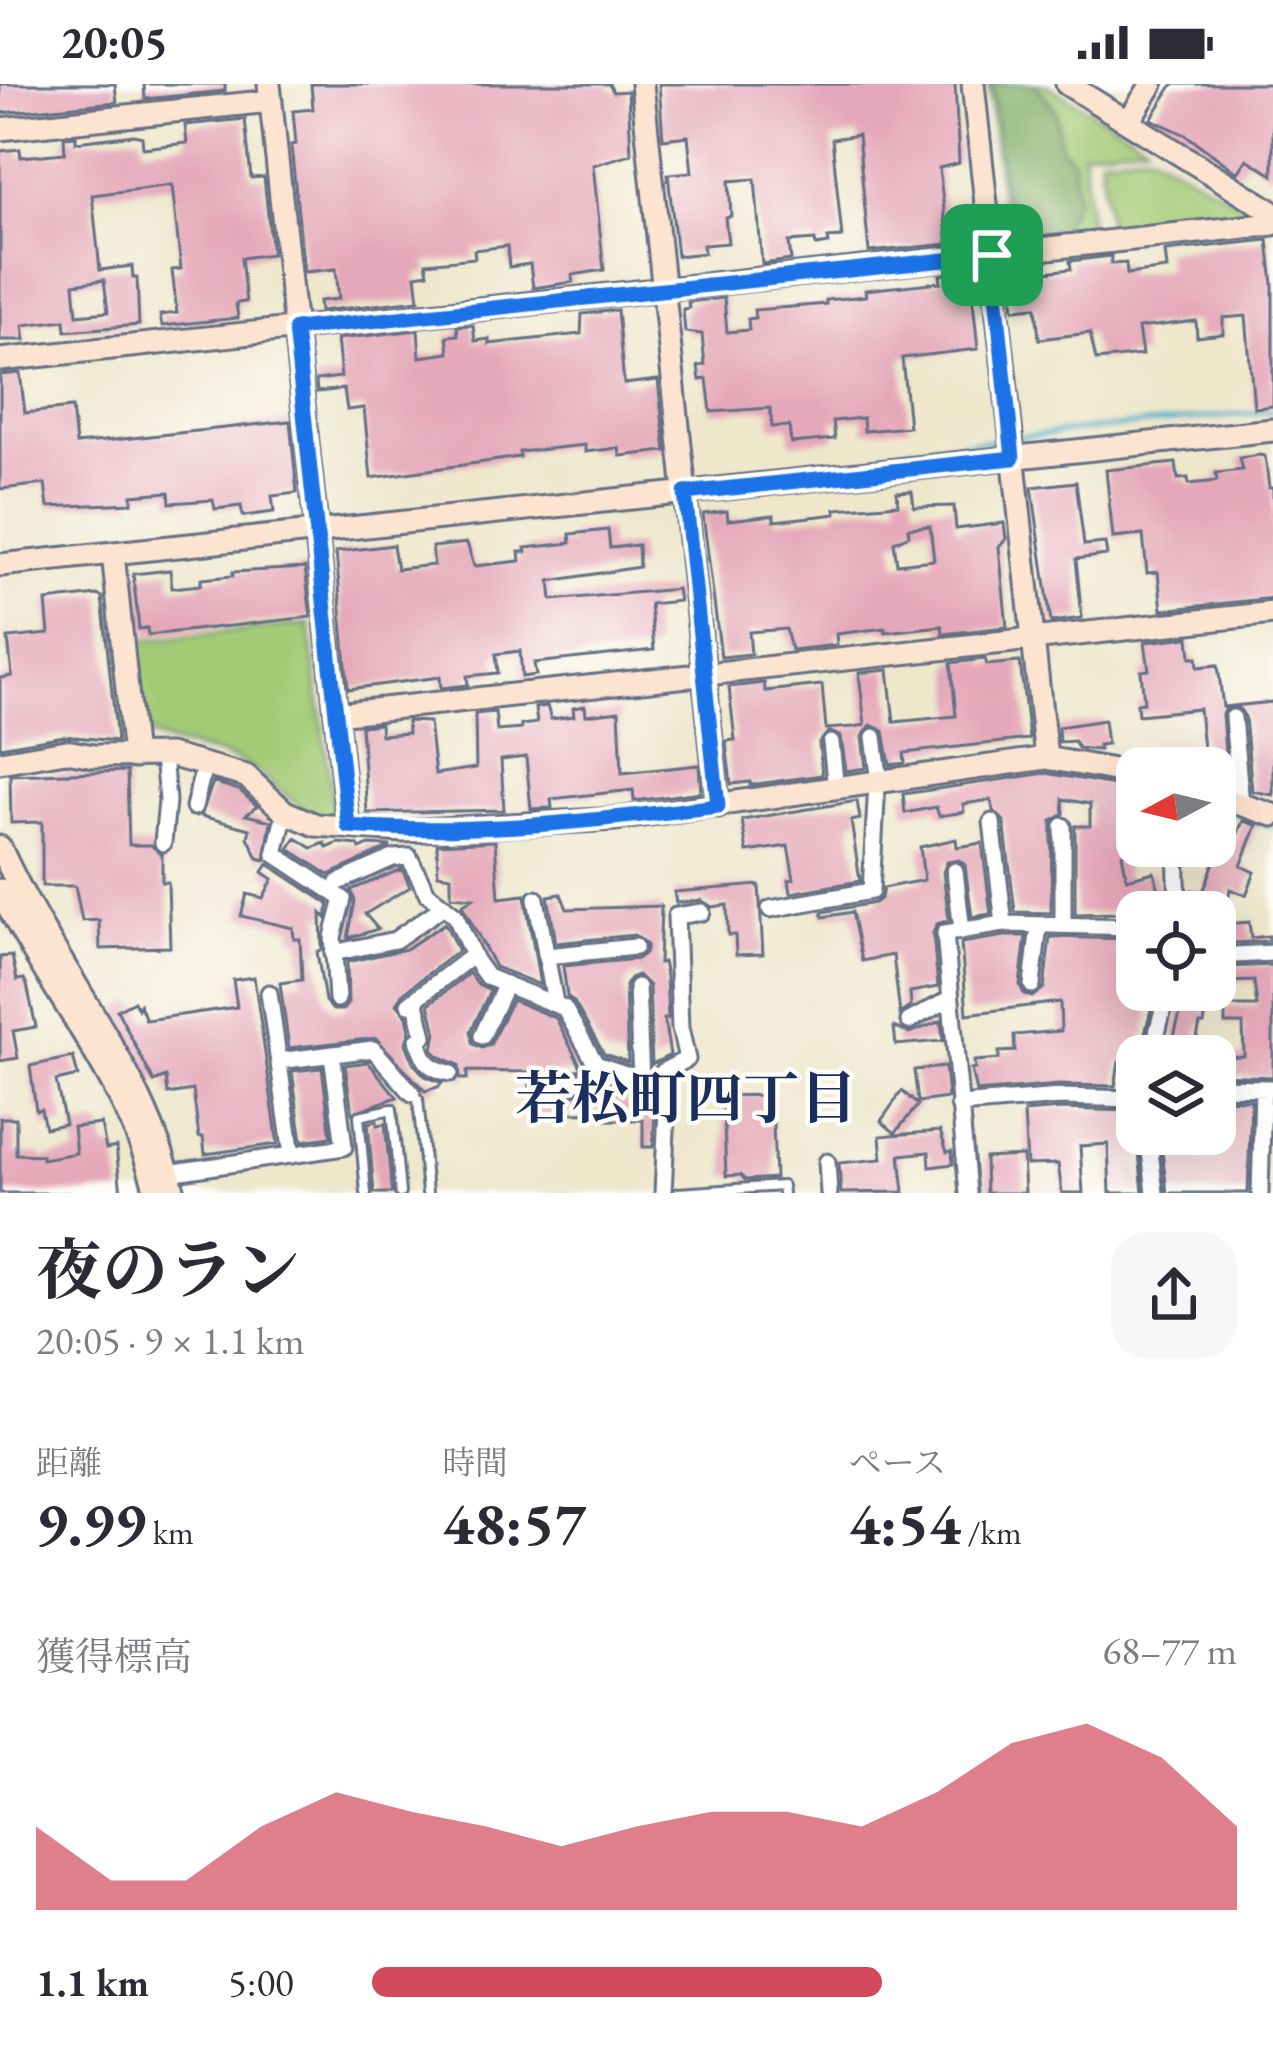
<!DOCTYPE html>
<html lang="ja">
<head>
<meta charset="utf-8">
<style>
  :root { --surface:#fff; --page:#f7f7f7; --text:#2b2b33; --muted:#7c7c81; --accent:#d1495b }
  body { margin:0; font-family:"EB Garamond","Noto Serif JP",serif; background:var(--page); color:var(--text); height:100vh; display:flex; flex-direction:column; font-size:45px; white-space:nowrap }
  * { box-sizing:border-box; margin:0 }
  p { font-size:39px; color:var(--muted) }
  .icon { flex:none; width:66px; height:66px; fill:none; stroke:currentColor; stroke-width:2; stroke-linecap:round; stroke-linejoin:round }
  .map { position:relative; height:1109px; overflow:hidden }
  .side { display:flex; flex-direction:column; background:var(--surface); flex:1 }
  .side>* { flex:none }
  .needle { width:78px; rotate:263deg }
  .fabs { position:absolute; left:1116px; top:663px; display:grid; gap:24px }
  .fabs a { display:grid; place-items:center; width:120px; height:120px; border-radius:24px; background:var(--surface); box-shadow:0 12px 48px #0002; font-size:60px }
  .pin { position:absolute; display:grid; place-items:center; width:102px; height:102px; color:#fff; margin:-51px; border-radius:24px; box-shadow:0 6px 18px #0006 }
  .round { display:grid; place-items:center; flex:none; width:126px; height:126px; border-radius:36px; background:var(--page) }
  .summary { display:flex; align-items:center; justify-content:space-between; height:204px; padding:0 36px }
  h1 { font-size:66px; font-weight:700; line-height:90px }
  .metrics { display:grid; grid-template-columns:repeat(3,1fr); gap:18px; height:204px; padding:12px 36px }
  .metrics div { display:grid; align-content:center }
  .metrics b { font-size:60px; font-weight:700 }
  .metrics small { font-size:33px; font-weight:400 }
  .metrics p { font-size:33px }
  .chart { height:336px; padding:24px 36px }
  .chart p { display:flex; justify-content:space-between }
  .chart svg { width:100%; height:216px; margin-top:12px; fill:var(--accent); opacity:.7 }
  ul { padding:0 36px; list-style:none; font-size:39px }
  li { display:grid; grid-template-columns:192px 144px 1fr; align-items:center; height:90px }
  li i { height:30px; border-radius:15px; background:var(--accent) }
  .status { display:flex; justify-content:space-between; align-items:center; height:84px; padding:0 60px; background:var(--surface); direction:ltr }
  .status svg { height:33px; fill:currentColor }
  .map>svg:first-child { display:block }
  .green { fill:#a3cb76; stroke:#5f7d6a; stroke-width:3 }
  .forest { fill:#82af67; stroke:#4e6f62; stroke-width:3 }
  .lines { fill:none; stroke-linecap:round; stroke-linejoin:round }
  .stream { stroke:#4db2cc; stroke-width:4.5 }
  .building { fill:#e5a8ba; fill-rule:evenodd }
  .lane-casing { stroke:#656f84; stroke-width:14 }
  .street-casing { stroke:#656f84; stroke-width:21 }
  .secondary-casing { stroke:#656f84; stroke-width:27 }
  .lane { stroke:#fff; stroke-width:8 }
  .street { stroke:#fff; stroke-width:15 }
  .secondary { stroke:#fde4d0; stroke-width:21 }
  .route-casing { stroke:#fff; stroke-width:24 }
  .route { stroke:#1a73e8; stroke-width:15 }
  .labels { text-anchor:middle; stroke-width:9; stroke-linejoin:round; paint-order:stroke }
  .neighbourhood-label { font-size:57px; font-weight:bold; fill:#1b2f5e; stroke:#fdfcf7 }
</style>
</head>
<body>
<div class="status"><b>20:05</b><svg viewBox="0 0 49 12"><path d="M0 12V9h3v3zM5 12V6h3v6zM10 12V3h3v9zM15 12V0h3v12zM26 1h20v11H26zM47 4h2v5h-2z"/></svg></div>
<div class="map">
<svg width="1273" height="1109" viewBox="0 0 1273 1109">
  <rect width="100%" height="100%" fill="#fdfcf7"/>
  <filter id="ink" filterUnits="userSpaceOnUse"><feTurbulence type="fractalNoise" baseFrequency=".00833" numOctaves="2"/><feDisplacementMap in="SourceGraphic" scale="24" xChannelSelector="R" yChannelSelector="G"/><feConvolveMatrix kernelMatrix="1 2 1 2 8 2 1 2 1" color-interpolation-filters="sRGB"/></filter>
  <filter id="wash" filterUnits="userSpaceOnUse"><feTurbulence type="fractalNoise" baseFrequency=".004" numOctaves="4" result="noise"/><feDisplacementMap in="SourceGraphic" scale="48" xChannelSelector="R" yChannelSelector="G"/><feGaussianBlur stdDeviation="2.7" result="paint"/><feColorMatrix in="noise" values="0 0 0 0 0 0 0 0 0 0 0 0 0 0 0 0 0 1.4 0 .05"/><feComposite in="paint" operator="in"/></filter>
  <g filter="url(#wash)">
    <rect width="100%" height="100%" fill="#eee7cc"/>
    <path class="green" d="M988 0H1045L1146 59 1083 67 1090 147 1013 155 1004 149Z
      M1148 67 1245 122 1244 134 1109 147 1100 73Z
      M309 540 335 733C295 731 280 700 248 682 217 664 166 665 142 645L134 557Z"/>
    <path class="forest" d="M992 0H1035L1056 26 1061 64 1073 76 1077 115 1061 143 1029 151 1017 147 1005 119Z"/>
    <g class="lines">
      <path class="stream" d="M1019 353 1273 327
        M906 365 1002 355
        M1215 723 1273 743"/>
    </g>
    <g id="blocks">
      <path class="building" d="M0 0H115L117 18 0 29Z
        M144 0H225V7L145 15Z
        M311 0H609L613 8 628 7 631 70 593 81 604 186 572 191 573 198 533 204 530 180 509 183 507 162 474 166 475 174 426 179 428 189 416 191 419 216 320 227 319 217 339 215 336 185 304 188 291 61 296 60 293 27 313 25Z
        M659 0H955L959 79 939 84 948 160 869 168 858 51 832 55 842 153 828 154 829 160 816 162 815 156 789 158 791 176 762 180 755 95 729 97 731 132 725 133 728 159 703 161 704 169 677 172 668 90 692 88 688 52 663 55Z
        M1173 0H1273V91L1247 75 1238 89 1186 51 1151 35Z
        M245 35 251 94 264 93 272 170 241 174 246 218 236 219 238 234 162 242 160 231 177 229 172 186 181 185 172 101 92 111 100 186 132 182 133 194H137L139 241 66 247 65 236 23 241 25 256H0V67L20 65 21 73 65 69 64 53 76 52V58L134 51 142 53 143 64 187 59 185 41ZM104 196 108 228 77 231 74 200Z
        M1268 156 1273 200V322L1254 324 1246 232 1223 234V250L1197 253 1196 237 1138 244 1142 271 1096 276 1090 249 1039 255 1036 223 1014 225 1010 192 1071 185 1070 177 1111 172V180L1126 179 1127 190 1167 185 1165 167Z
        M970 188 978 265 902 274 909 343 864 347 863 334 833 337 835 355 791 359 789 342 772 343 770 324 711 328 707 295 700 296 698 282 705 281 702 250 685 248 683 225 689 224 688 218 724 214 727 248 749 246 748 235 755 234 754 226 826 220V216L866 212 865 206 941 198 940 191Z
        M617 226 624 300 658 296 666 367 620 372 619 364 585 368V361L519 368 520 373 371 394 364 324 347 326 344 305 317 308 316 296 341 293 337 255 418 246 420 273 449 269 447 252 458 251 457 242 473 241 475 257 489 255V260L581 250 582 230Z
        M20 289 25 329 72 324 76 360 290 337 297 409 272 412 274 428 243 432 241 422 215 425 213 416 170 419 169 408 132 411V419L48 423 45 400 0 405V291Z
        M1260 371 1265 372 1269 404H1273V514L1162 526 1158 488 1147 489 1143 451 1113 454 1106 386 1176 379 1178 395 1188 394 1189 400 1217 397 1216 389 1242 386 1239 374Z
        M1076 398 1084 461 1105 459 1107 471 1076 475 1082 534 1051 538 1032 403Z
        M912 407 914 423 954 422 956 445 1004 439 1006 455 999 463 1007 543 943 550 942 542 885 548V544L836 550 837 561 791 566 786 545 749 548 751 570 721 573 703 430 727 427 728 436 774 431V437L820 432 836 430 835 425 898 420 897 408ZM930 442 934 476 897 480 894 458 909 451 908 444Z
        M608 446 610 464 638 461 639 483 550 497 552 516 677 505 679 517 650 520 654 566 534 579 536 591 522 593 520 567 496 570 498 589 467 592 468 601 441 604 440 593 348 605 336 468 393 461 397 485 434 481 432 463 467 459 474 482 520 477 519 468H526L525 464 571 459 570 450Z
        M305 484 311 533 148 551 147 544 139 545 133 490 170 486 172 504 201 501V495L233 492V488Z
        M97 511 102 513 117 657 64 652 0 663V594L12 592 8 554 49 550 46 517Z
        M1189 553 1191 573H1197L1198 583 1218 581 1223 623 1273 618V711L1252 707 1245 633 1239 624H1227L1222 630 1227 695 1215 697V684H1205L1199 625 1138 631 1137 619 1144 618 1141 587 1149 586 1145 558Z
        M985 575 987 581 1020 578 1029 655 904 669 905 679 890 681 884 647 871 641 862 653 866 684 846 687 841 653 829 647 819 659 822 691 750 701V698L731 700 726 657 735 656 729 603 764 599 765 607 822 601 826 645 853 643 865 641 859 589 888 586 894 638 956 632 951 579Z
        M547 622 551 635 574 632 573 624 585 622 586 631 619 627 622 689 699 681 701 708 634 717 633 706 551 715 552 724 531 725 526 673 501 676 504 726 367 729 361 642 380 640 381 651 408 649 407 637 429 638 435 690 476 684 475 630 495 628 497 647 521 645V641L537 639 535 624Z
        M1104 636 1107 660 1098 661 1099 666 1078 664 1074 657 1059 658 1058 643Z
        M127 687 129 761H151L162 771V798H168L170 863 100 865 99 836 82 837 75 802H42V738L11 739 10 691Z
        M1046 689 1137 705V766L1122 770 1127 795 1154 788 1161 814H1166V828L1075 830V742H1090V720L1063 715 1064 730 1052 737 1051 829 1015 828 1004 737 993 726 991 716 963 720 964 728 939 732 936 723 905 729 903 710Z
        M213 698 239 706 257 722 246 731 271 737 265 776 258 774 248 753 250 745 201 732Z
        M857 717 860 735 851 737 860 797 791 809 789 796 794 795 788 762 747 768 742 736Z
        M1243 737 1257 741 1241 782 1255 788 1246 811 1230 805 1224 840 1249 838 1251 854 1269 852V857L1215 860V828H1190V815L1192 806 1203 808 1216 773 1227 776Z
        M296 754 312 764 325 759 327 764 339 759 358 761 360 765 369 761 391 762 329 791 289 765Z
        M956 755 957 763 982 759 991 830 972 833 965 781 959 776 947 778 943 788 949 836 937 840 933 849 938 903 910 908 911 922 900 930 893 871 862 877 852 828 823 833 822 828 874 819 881 814 883 804 924 796 920 763Z
        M495 757 499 814 525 811 540 901 495 883 462 821 473 814 451 812V792L438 790 437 760Z
        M268 780 329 820 326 834 321 829 322 865 317 868 325 917 333 926H343L348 919 347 878 406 865 445 839 458 867 402 910 397 920 407 932 410 947 406 959 414 980 425 992 442 999 438 1003 425 1007 376 954 289 964 280 899 302 896 300 855H294L293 844 241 832 247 810 263 814 273 795 263 788Z
        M402 785 410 803 365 830 378 845 348 854 355 817 351 806Z
        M759 801 763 870 736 871 735 851H728L727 821 712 823 701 816 676 819 674 808Z
        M561 810 567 825 661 822 659 879 663 878 666 892 668 935H664L670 971 652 980 649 902 638 891 630 894 625 902 628 978 604 970 574 918 567 912 563 882 637 875 645 869 647 861 634 851 556 859 548 812Z
        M1005 852H1026L1020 901 1024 910 1032 913 1044 904 1050 853 1128 855 1126 879 1137 880V906H1150L1148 917 1153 918 1137 980 1119 978 1115 1002 1059 1001 976 1008 971 985H975L974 977 999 975V968L1015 967 1014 951 1061 947 1060 918 967 930 961 859Z
        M12 872 17 896 24 895 27 901 36 943 13 947 18 974 0 977V873Z
        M1273 881V993L1215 991V973L1244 972 1243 940H1225V922H1257L1254 897 1226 898V883Z
        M469 889 478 901 490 907 471 947 473 960 482 964 490 961 512 916 556 934 582 985 540 993 535 1000 537 1010 549 1015 606 1005 614 999 651 1011 655 1026 653 1063H643V1036H608L607 1028 571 1029 558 1034 539 1031 536 1017H530V988L467 987V995H460L459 981 438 972 433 965 436 949 429 920Z
        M254 893 278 1060 205 1070 203 1053H199L193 1006 168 1010 166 993 154 998 117 926 134 917 138 925 140 921 146 936 237 923 233 896Z
        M1186 906H1210L1204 940H1200L1193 972H1169Z
        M941 937 943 957 896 961 894 943 910 949Z
        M73 973 78 992 56 997 65 1040 45 1044 41 1025 36 1026 30 982Z
        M368 978 397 1013 352 1029 345 981Z
        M945 983 948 1014 918 1018 914 986Z
        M322 984 331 1053 302 1057 292 987Z
        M902 1007 918 1021 895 1049 881 1037Z
        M772 1011 775 1094 745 1096 741 1091 726 1092 723 1012Z
        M1215 1015 1251 1016 1248 1109H1167L1160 1050H1215Z
        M1060 1025 1135 1027 1143 1109H1110L1108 1060 1080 1062 1083 1109H1062L1058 1080 1027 1081 1024 1028Z
        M0 1034H16V1070L42 1071V1075L76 1069 73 1043 101 1040 106 1065 116 1063 121 1109H0Z
        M377 1037V1041L385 1040 392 1109H374L368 1039Z
        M940 1047 947 1068 952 1067 953 1080 930 1083 929 1068 900 1071 904 1108 841 1109 839 1079 882 1075 880 1052Z
        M1023 1072 1025 1109H986L985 1074Z"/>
    </g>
  </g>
  <g filter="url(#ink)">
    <use href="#blocks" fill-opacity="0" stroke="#656f84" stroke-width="3"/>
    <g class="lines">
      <defs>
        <path id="lane" d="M418 1015 427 1109
          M366 1109 359 1032 392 1025 400 1109
          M678 1109 782 1102 783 1109"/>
        <path id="street" d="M1233 634 1241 720
          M874 653 880 698
          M831 659 836 705
          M163 671 167 717 163 759
          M194 723 205 679
          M285 728 275 770 343 815 333 853 337 915
          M992 738 1004 840
          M1176 762 1178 828
          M955 787 962 847
          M339 798 393 774 409 773 427 809 455 831 475 876 487 893 564 924 596 980 661 1002 667 1025 663 1109
          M536 815 555 919
          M770 825 871 807 877 699
          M1063 841V742
          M333 869 395 856 444 822
          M547 872 635 863
          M1215 872 1273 869
          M1032 901 1039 841
          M637 903 641 995
          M269 909 292 1071
          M415 915 424 952 418 956C424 977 427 984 450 989
          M409 920 473 871
          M909 937 950 915
          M482 952 506 900
          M1151 972 1168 906
          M279 977 373 965 412 1009
          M656 997 664 987 687 975 680 944 676 832 702 828
          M547 1003 604 993 609 985
          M1215 1003 1270 1004
          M959 1021 1060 1013 1137 1015
          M1148 1050 1155 1109
          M827 1078 829 1109
          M168 1089 344 1063 332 970
          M968 1109 945 849 1004 840 1137 843
          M1260 1109 1263 1004"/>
        <path id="secondary" d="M269 0 348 743
          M642 0 718 722
          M973 0 1046 674
          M1067 0 1273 128
          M1128 38 1152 0
          M0 45 271 17
          M0 276 1273 140
          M113 469 134 673
          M0 481 1273 346
          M336 630 1273 529
          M0 678 66 667 94 672 169 671 246 692 285 728 316 741 404 747 616 735 1046 674 1137 690
          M1215 712 1273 731
          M0 763C53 882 142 980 174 1109
          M0 806C49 909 128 995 156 1109"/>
      </defs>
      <use href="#lane" class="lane-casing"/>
      <use href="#street" class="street-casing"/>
      <use href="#secondary" class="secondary-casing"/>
      <use href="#lane" class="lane"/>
      <use href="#street" class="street"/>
      <use href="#secondary" class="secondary"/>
    </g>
  </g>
  <g class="lines" filter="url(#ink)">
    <defs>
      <path id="route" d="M992 171 1013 374 685 409 718 722C597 737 471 751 348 742L295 245Z"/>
    </defs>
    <use href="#route" class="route-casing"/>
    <use href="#route" class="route"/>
  </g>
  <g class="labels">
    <g class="neighbourhood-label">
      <text x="686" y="1034">若松町四丁目</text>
    </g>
  </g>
</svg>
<div class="fabs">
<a><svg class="needle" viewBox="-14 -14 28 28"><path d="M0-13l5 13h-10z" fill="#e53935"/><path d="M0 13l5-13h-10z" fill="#7c7c81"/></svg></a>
<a><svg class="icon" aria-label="locate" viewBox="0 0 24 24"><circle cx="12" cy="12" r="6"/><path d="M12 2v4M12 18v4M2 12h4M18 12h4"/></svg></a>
<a><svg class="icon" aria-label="layers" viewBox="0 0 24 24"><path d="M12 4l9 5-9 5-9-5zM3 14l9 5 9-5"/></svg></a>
</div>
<div class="pin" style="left:992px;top:171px;background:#1e9e55"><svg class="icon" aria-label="arrive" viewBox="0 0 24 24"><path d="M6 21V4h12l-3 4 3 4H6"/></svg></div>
</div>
<section class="side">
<div class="summary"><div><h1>夜のラン</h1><p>20:05 · 9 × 1.1 km</p></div><a class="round"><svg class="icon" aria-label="share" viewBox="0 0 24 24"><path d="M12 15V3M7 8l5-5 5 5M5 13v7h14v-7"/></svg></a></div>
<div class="metrics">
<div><p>距離</p><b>9.99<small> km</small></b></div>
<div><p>時間</p><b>48:57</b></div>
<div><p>ペース</p><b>4:54<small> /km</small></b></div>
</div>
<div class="chart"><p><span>獲得標高</span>68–77 m</p>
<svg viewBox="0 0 160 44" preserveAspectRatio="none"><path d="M0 44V27L10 38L20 38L30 27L40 20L50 24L60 27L70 31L80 27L90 24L100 24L110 27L120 20L130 10L140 6L150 13L160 27V44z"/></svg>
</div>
<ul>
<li><b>1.1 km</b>5:00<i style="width:59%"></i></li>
</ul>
</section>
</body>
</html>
